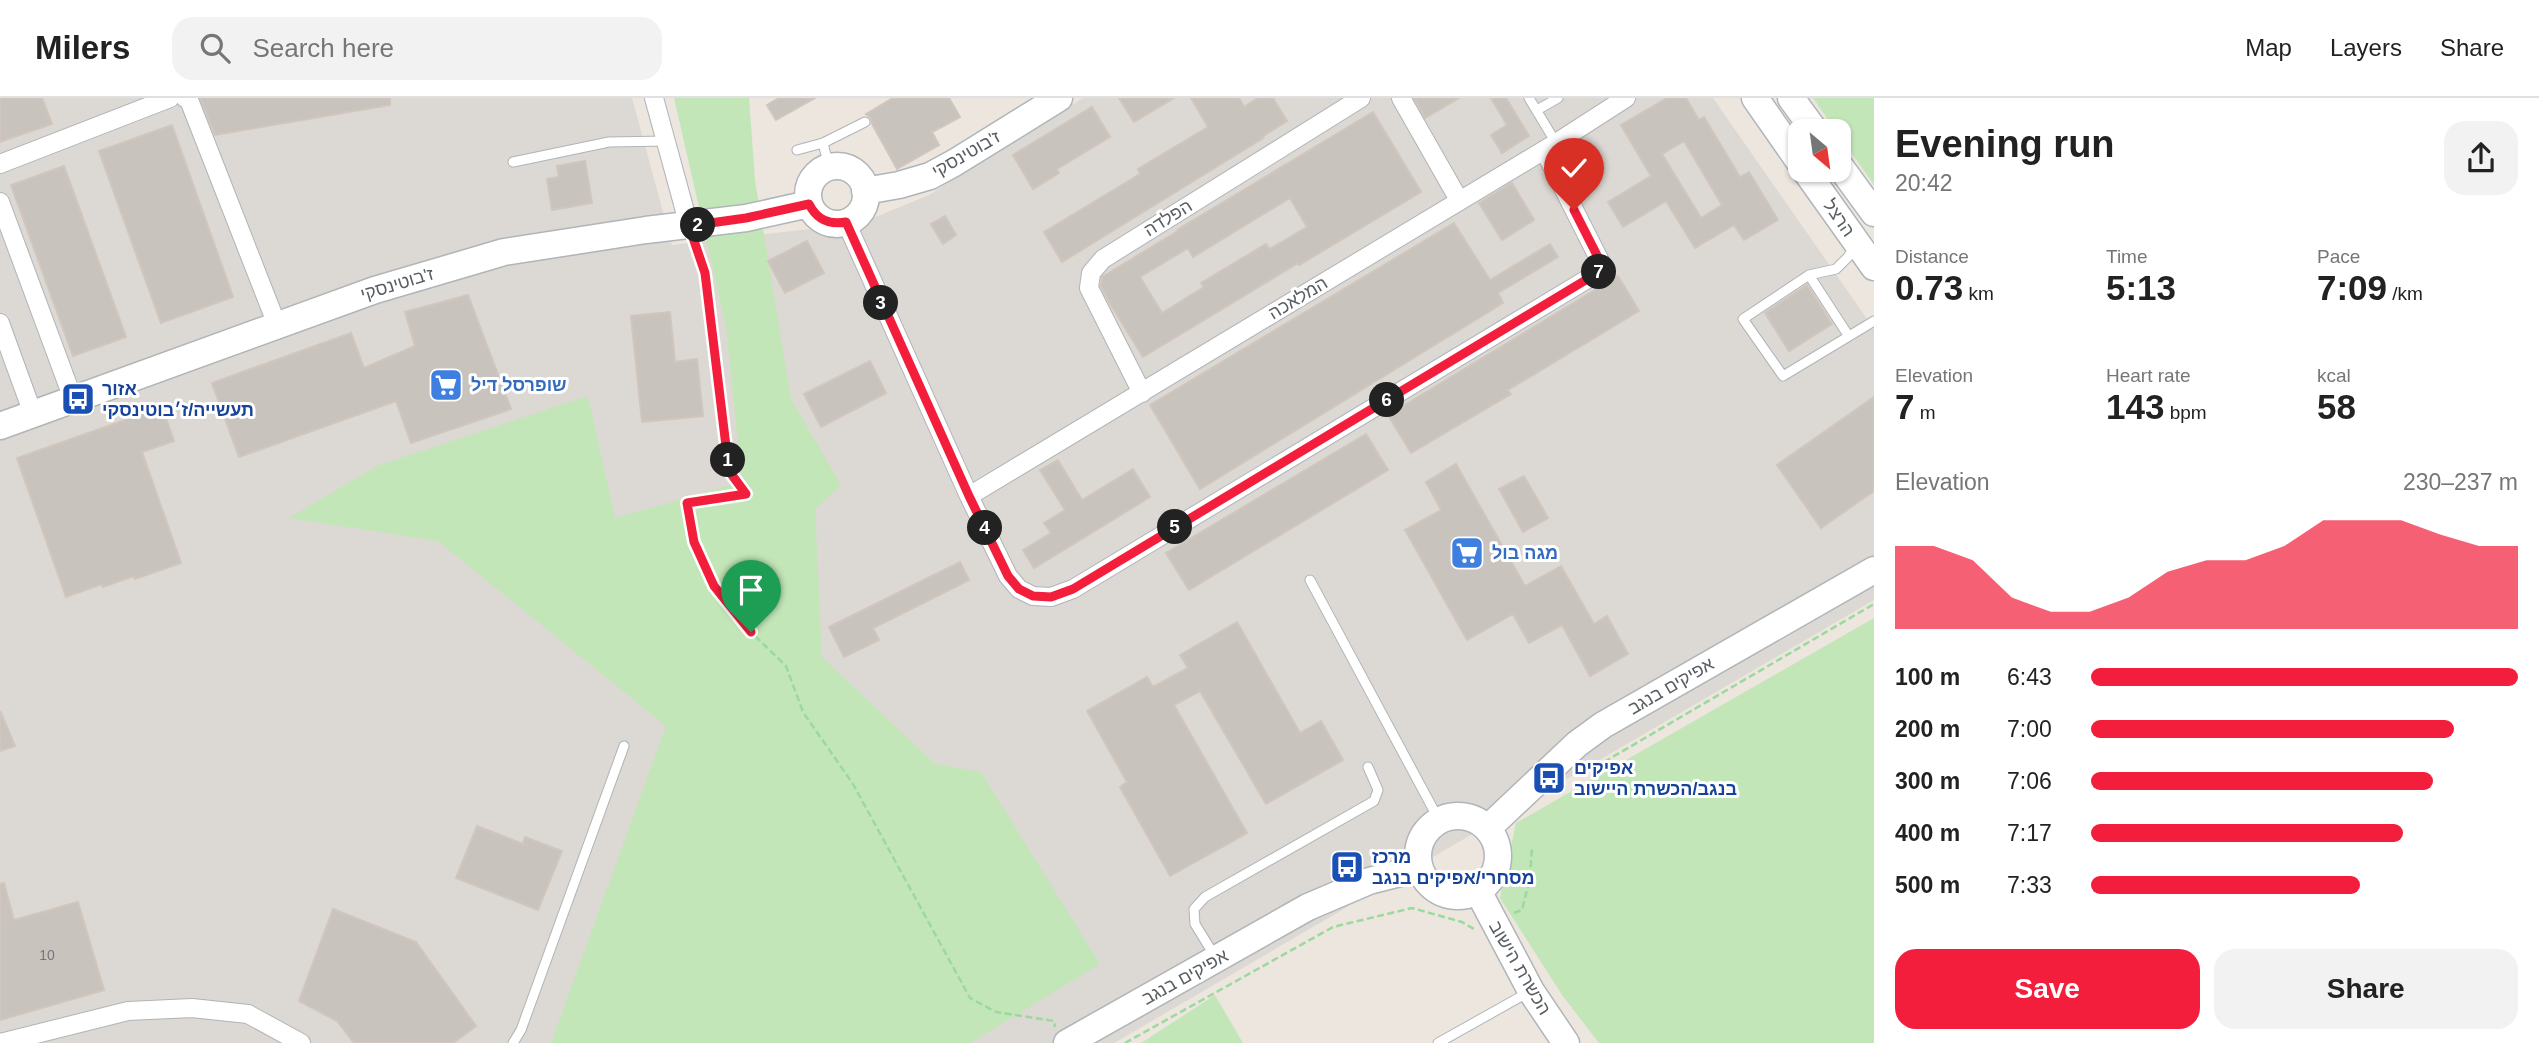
<!DOCTYPE html>
<html lang="en">
<head>
<meta charset="utf-8">
<style>
  :root { --surface:#fff; --page:#f2f2f2; --text:#222; --muted:#767676; --line:#e0e0e0; --accent:#f31e3c }
  body { margin:0; font-family:Helvetica,"Noto Sans Hebrew",sans-serif; background:var(--page); color:var(--text); height:100vh; display:flex; flex-direction:column; font-size:26px; white-space:nowrap }
  * { box-sizing:border-box; margin:0 }
  p { font-size:23px; color:var(--muted) }
  .icon { flex:none; width:38px; height:38px; fill:none; stroke:currentColor; stroke-width:2; stroke-linecap:round; stroke-linejoin:round }
  .map { position:relative; flex:1; overflow:hidden }
  .panel { display:flex; flex-direction:column; background:var(--surface); width:665px }
  .panel>* { flex:none }
  .needle { width:46px; rotate:151deg }
  .fabs { position:absolute; left:1788px; top:21px; display:grid; gap:14px }
  .fabs a { display:grid; place-items:center; width:63px; height:63px; border-radius:14px; background:var(--surface); box-shadow:0 2px 5px #0004; font-size:35px }
  .pin { position:absolute; display:grid; place-items:center; width:60px; height:60px; color:#fff; margin:-72px -30px; border-radius:50% 50% 50% 0; rotate:-45deg; box-shadow:0 0 7px #0007 }
  .pin .icon { rotate:45deg }
  .km { position:absolute; width:35px; height:35px; margin:-18px; border-radius:50%; background:#222; color:#fff; font-size:19px; line-height:35px; text-align:center }
  .round { display:grid; place-items:center; flex:none; width:74px; height:74px; border-radius:21px; background:var(--page) }
  .headline { display:flex; align-items:center; justify-content:space-between; height:119px; padding:0 21px }
  h1 { font-size:38px; font-weight:700; line-height:52px }
  .metrics { display:grid; grid-template-columns:repeat(3,1fr); gap:10px; height:119px; padding:7px 21px }
  .metrics div { display:grid; align-content:center }
  .metrics b { font-size:35px; font-weight:700 }
  .metrics small { font-size:19px; font-weight:400 }
  .metrics p { font-size:19px }
  .chart { height:196px; padding:14px 21px }
  .chart p { display:flex; justify-content:space-between }
  .chart svg { width:100%; height:126px; margin-top:7px; fill:var(--accent); opacity:.7 }
  .primary-button { display:flex; gap:14px; margin-top:auto; padding:14px 21px }
  .primary-button a { flex:1; height:80px; border-radius:21px; background:var(--accent); color:#fff; font-size:28px; font-weight:700; line-height:80px; text-align:center }
  .primary-button a+a { background:var(--page); color:var(--text) }
  ul { padding:0 21px; list-style:none; font-size:23px }
  li { display:grid; grid-template-columns:112px 84px 1fr; align-items:center; height:52px }
  li i { height:18px; border-radius:9px; background:var(--accent) }
  header { display:flex; align-items:center; gap:42px; box-sizing:border-box; height:98px; padding:0 35px; background:var(--surface); border-bottom:2px solid var(--line) }
  header strong { font-size:33px }
  nav { display:flex; gap:38px; margin-inline-start:auto; font-size:24px }
  .search { width:490px; height:63px; background:var(--page); display:flex; align-items:center; gap:18px; box-sizing:border-box; padding:0 24px; border-radius:21px; color:var(--muted); font-size:26px }
  main { display:flex; flex:1; min-height:0 }
  .map>svg:first-child { display:block }
  .industrial { fill:#dcd8d3 }
  .green { fill:#c3e6b8 }
  .building { fill:#c9c3be; stroke:#d1c6bd; stroke-width:2; fill-rule:evenodd }
  .lines { fill:none; stroke-linecap:round; stroke-linejoin:round }
  .lane-casing { stroke:#b0b4b8; stroke-width:11 }
  .street-casing { stroke:#b0b4b8; stroke-width:20 }
  .secondary-casing { stroke:#afb5b8; stroke-width:29 }
  .path { stroke:#9bd99d; stroke-width:2.5; stroke-dasharray:7 3.5; stroke-linecap:butt }
  .lane { stroke:#fff; stroke-width:9 }
  .street { stroke:#fff; stroke-width:18 }
  .secondary { stroke:#fff; stroke-width:26 }
  .route-casing { stroke:#fff; stroke-width:14 }
  .route { stroke:#f31e3c; stroke-width:9 }
  .labels { text-anchor:middle; stroke-width:6; stroke-linejoin:round; paint-order:stroke }
  .number-label { font-size:14px; fill:#747778 }
  .street-label { font-size:18px; fill:#585e61; stroke:#fff }
  .shop-label { font-size:18px; font-weight:bold; fill:#366cbe; stroke:#fff; text-anchor:start }
  .transit-label { font-size:18px; font-weight:bold; fill:#164399; stroke:#fff; text-anchor:start }
</style>
</head>
<body>
<header>
<strong>Milers</strong>
<div class="search"><svg class="icon" aria-label="search" viewBox="0 0 24 24"><circle cx="10" cy="10" r="6"/><path d="M15 15l6 6"/></svg>Search here</div>
<nav><a>Map</a><a>Layers</a><a>Share</a></nav>
</header>
<main>
<div class="map">
<svg width="1874" height="945" viewBox="0 0 1874 945">
  <rect width="100%" height="100%" fill="#ece6de"/>
  <path class="industrial" d="M0 0H632L672 147 861 125 929 97 1083 0H1713L1874 231V502L1114 945H0Z"/>
  <path class="green" d="M674 0H749L755 82 791 301 841 387 815 411 822 559 935 666 981 674 1100 866 970 945H551L666 628 438 443 289 420 377 368 588 298 615 420 742 384 726 228Z
    M1813 0H1874V87L1839 37V33H1836Z
    M1874 520V945H1599L1562 897 1500 800 1516 725Z
    M1215 897 1243 945H1141Z"/>
  <path class="building" d="M0 0H42L52 26 0 44Z
    M200 0H390V7L215 37Z
    M779 0H815L776 22 767 7Z
    M893 0H949L960 19 932 34 939 47 897 71 872 26 871 20 866 16Z
    M1119 0H1174L1134 24Z
    M1191 0H1239L1244 9 1258 0H1273L1287 23 1262 39 1263 40 1062 164 1044 134 1140 76 1138 71 1208 29Z
    M1414 0H1459L1425 20Z
    M1491 0H1506L1529 38 1502 55 1491 37 1507 27Z
    M1667 0H1686L1699 22 1704 19 1740 79 1749 74 1778 122 1744 142 1734 127 1695 150 1666 103 1623 129 1608 104 1651 78 1621 27ZM1684 43 1722 107 1701 120 1662 56Z
    M1092 9 1110 39 1057 71 1059 75 1033 91 1013 57Z
    M1373 14 1421 94 1299 167 1298 165 1143 259 1109 204 1101 188 1102 179 1178 133 1177 132ZM1290 100 1307 129 1270 151 1266 146 1201 185 1204 189 1162 215 1140 179 1188 150 1193 159Z
    M172 27 233 199 161 225 99 53Z
    M585 63 592 105 552 112 547 81 559 79 557 68Z
    M64 68 126 239 73 258 11 87Z
    M1512 85 1534 122 1502 142 1479 105Z
    M945 118 956 137 943 146 931 126Z
    M1454 125 1490 182 1550 146 1558 159 1498 195 1503 205 1200 391 1150 307Z
    M807 143 824 175 785 195 768 163Z
    M1618 178 1639 213 1508 292 1511 296 1411 355 1388 317Z
    M1807 187 1832 226 1789 253 1765 215Z
    M468 197 511 311 411 345 396 303 239 359 212 285 351 235 364 270 415 248 405 214Z
    M670 214 675 264 697 261 703 318 642 324 631 218Z
    M870 263 886 295 821 329 804 296Z
    M1874 299V393L1821 430 1777 367Z
    M162 309 174 343 142 354 181 465 135 481 134 478 103 489 102 486 66 499 17 360Z
    M1366 336 1388 372 1189 492 1166 455Z
    M1058 362 1082 402 1133 371 1150 399 1034 470 1023 452 1051 435 1044 425 1065 412 1040 372Z
    M1456 366 1525 488 1561 468 1594 526 1607 518 1628 556 1590 578 1562 527 1529 545 1513 516 1467 542 1405 432 1441 412 1426 384Z
    M1524 378 1548 420 1523 434 1499 391Z
    M960 464 969 482 873 530 879 542 844 559 829 529Z
    M1237 524 1300 635 1321 623 1343 662 1266 706 1200 593 1174 607 1247 735 1170 778 1120 689 1127 684 1087 613 1147 579 1153 589 1188 570 1180 557Z
    M0 613 15 648 0 653Z
    M477 728 523 746 525 739 562 753 538 812 456 780Z
    M4 785 14 822 78 804 104 892 0 922V786Z
    M333 811 416 844 476 928 453 945H354L337 923 299 903Z"/>
  <g class="lines">
    <defs>
      <path id="lane" d="M1529 0 1556 45
        M1537 12 1558 0
        M823 45 829 69
        M797 52 823 45 865 24
        M513 64 609 44 666 43
        M690 130 705 175 729 373
        M1854 149 1848 159 1836 171 1809 177 1743 221 1783 278 1874 223
        M1809 177 1848 237
        M1310 482 1439 722
        M1216 860 1195 826 1194 811 1205 799 1374 703 1378 692 1368 669
        M513 945 521 932 624 648
        M1438 945 1529 894"/>
      <path id="street" d="M185 0 189 2 277 227
        M654 0 689 128
        M1401 0 1459 102
        M0 66 170 0
        M0 104 73 301
        M846 124 969 398 1008 478 1019 491 1033 498 1051 499 1073 491 1604 171 1544 52
        M0 225 33 316
        M1142 295 1089 190 1091 175 1103 161 1361 0
        M969 398 1556 45 1626 0
        M0 945 128 913 192 910 248 916 301 945"/>
      <path id="secondary" d="M1755 0 1801 66
        M1791 0 1815 33
        M1839 67 1874 115
        M808 97a29 29 0 1 1 58 0a29 29 0 1 1-58 0Z
        M1805 72 1874 169
        M865 93 899 87 930 78 954 65 1059 0
        M0 328 375 192 504 154 646 132 746 120 809 106
        M1418 758a40 40 0 1 1 80 0a40 40 0 1 1-80 0Z
        M1488 730 1577 646 1603 627 1874 472
        M1478 793 1531 893 1566 945
        M1067 945 1308 809 1369 783 1420 770"/>
    </defs>
    <use href="#lane" class="lane-casing"/>
    <use href="#street" class="street-casing"/>
    <use href="#secondary" class="secondary-casing"/>
    <path class="path" d="M735 381 746 396 687 405 694 444 714 488 751 534 786 568 803 614 853 686 970 900 996 914 1054 923 1055 929
      M1604 664 1874 506
      M1514 815 1522 812 1530 780 1532 748
      M1125 945 1333 829 1412 810 1462 824 1474 831"/>
    <use href="#lane" class="lane"/>
    <use href="#street" class="street"/>
    <use href="#secondary" class="secondary"/>
  </g>
  <g class="lines">
    <defs>
      <path id="route" d="M751 534 714 488 694 444 687 405 746 396 729 373 705 175 689 128 746 120 809 106C817 122 829 127 846 124L969 398 1008 478 1019 491 1033 498 1051 499 1073 491 1604 171 1574 112"/>
    </defs>
    <use href="#route" class="route-casing"/>
    <use href="#route" class="route"/>
  </g>
  <defs>
    <symbol id="supermarket-square" viewBox="-11 -11 22 22"><rect x="-9" y="-9" width="18" height="18" rx="4" fill="#3f7fe0" stroke="#fff"/><path d="M-6-5.5h2.5l.6 2H6L4.5 2H-2.5L-4.4-4H-6ZM-1.5 3.2a1.3 1.3 0 1 0 .1 0ZM3 3.2a1.3 1.3 0 1 0 .1 0Z" fill="#fff"/></symbol>
    <symbol id="bus-square" viewBox="-11 -11 22 22"><rect x="-9" y="-9" width="18" height="18" rx="4" fill="#1a4fb4" stroke="#fff"/><path d="M-5-6H5V4H4V6H2V4H-2V6H-4V4H-5ZM-3.5-4V0h7V-4ZM-3.5 1.2v1.5H-2V1.2ZM2 1.2v1.5H3.5V1.2Z" fill="#fff"/></symbol>
  </defs>
  <g fill-rule="evenodd">
    <use href="#supermarket-square" x="427" y="268" width="38" height="38"/>
    <use href="#bus-square" x="59" y="282" width="38" height="38"/>
    <use href="#supermarket-square" x="1448" y="436" width="38" height="38"/>
    <use href="#bus-square" x="1530" y="661" width="38" height="38"/>
    <use href="#bus-square" x="1328" y="750" width="38" height="38"/>
  </g>
  <g class="labels">
    <g class="number-label">
      <text x="47" y="862">10</text>
    </g>
    <g class="street-label">
      <text transform="translate(966 56) rotate(-30)" y="6">ז'בוטינסקי</text>
      <text transform="translate(1168 120) rotate(-32)" y="6">הפלדה</text>
      <text transform="translate(1839 120) rotate(55)" y="6">הרצל</text>
      <text transform="translate(397 186) rotate(-17)" y="6">ז'בוטינסקי</text>
      <text transform="translate(1298 200) rotate(-31)" y="6">המלאכה</text>
      <text transform="translate(1671 588) rotate(-30)" y="6">אפיקים בנגב</text>
      <text transform="translate(1520 870) rotate(60)" y="6">הכשרת הישוב</text>
      <text transform="translate(1185 879) rotate(-29)" y="6">אפיקים בנגב</text>
    </g>
    <g class="shop-label">
      <text x="471" y="293">שופרסל דיל</text>
      <text x="1492" y="461">מגה בול</text>
    </g>
    <g class="transit-label">
      <text x="102" y="297">אזור<tspan x="102" dy="21">תעשייה/ז׳בוטינסקי</tspan></text>
      <text x="1574" y="676">אפיקים<tspan x="1574" dy="21">בנגב/הכשרת היישוב</tspan></text>
      <text x="1372" y="765">מרכז<tspan x="1372" dy="21">מסחרי/אפיקים בנגב</tspan></text>
    </g>
  </g>
</svg>
<div class="fabs">
<a><svg class="needle" viewBox="-14 -14 28 28"><path d="M0-13l5 13h-10z" fill="#e53935"/><path d="M0 13l5-13h-10z" fill="#767676"/></svg></a>
</div>
<div class="pin" style="left:751px;top:534px;background:#1e9e55"><svg class="icon" aria-label="arrive" viewBox="0 0 24 24"><path d="M6 21V4h12l-3 4 3 4H6"/></svg></div>
<div class="pin" style="left:1574px;top:112px;background:#d93025"><svg class="icon" aria-label="check" viewBox="0 0 24 24"><path d="M5 12l5 5 9-10"/></svg></div>
<b class="km" style="left:728px;top:362px">1</b>
<b class="km" style="left:698px;top:127px">2</b>
<b class="km" style="left:881px;top:205px">3</b>
<b class="km" style="left:985px;top:430px">4</b>
<b class="km" style="left:1175px;top:429px">5</b>
<b class="km" style="left:1387px;top:302px">6</b>
<b class="km" style="left:1599px;top:174px">7</b>
</div>
<section class="panel">
<div class="headline"><div><h1>Evening run</h1><p>20:42</p></div><a class="round"><svg class="icon" aria-label="share" viewBox="0 0 24 24"><path d="M12 15V3M7 8l5-5 5 5M5 13v7h14v-7"/></svg></a></div>
<div class="metrics">
<div><p>Distance</p><b>0.73<small> km</small></b></div>
<div><p>Time</p><b>5:13</b></div>
<div><p>Pace</p><b>7:09<small> /km</small></b></div>
</div>
<div class="metrics">
<div><p>Elevation</p><b>7<small> m</small></b></div>
<div><p>Heart rate</p><b>143<small> bpm</small></b></div>
<div><p>kcal</p><b>58</b></div>
</div>
<div class="chart"><p><span>Elevation</span>230–237 m</p>
<svg viewBox="0 0 160 44" preserveAspectRatio="none"><path d="M0 44V15L10 15L20 20L30 33L40 38L50 38L60 33L70 24L80 20L90 20L100 15L110 6L120 6L130 6L140 11L150 15L160 15V44z"/></svg>
</div>
<ul>
<li><b>100 m</b>6:43<i style="width:100%"></i></li>
<li><b>200 m</b>7:00<i style="width:85%"></i></li>
<li><b>300 m</b>7:06<i style="width:80%"></i></li>
<li><b>400 m</b>7:17<i style="width:73%"></i></li>
<li><b>500 m</b>7:33<i style="width:63%"></i></li>
</ul>
<div class="primary-button"><a>Save</a><a>Share</a></div>
</section>
</main>
</body>
</html>
